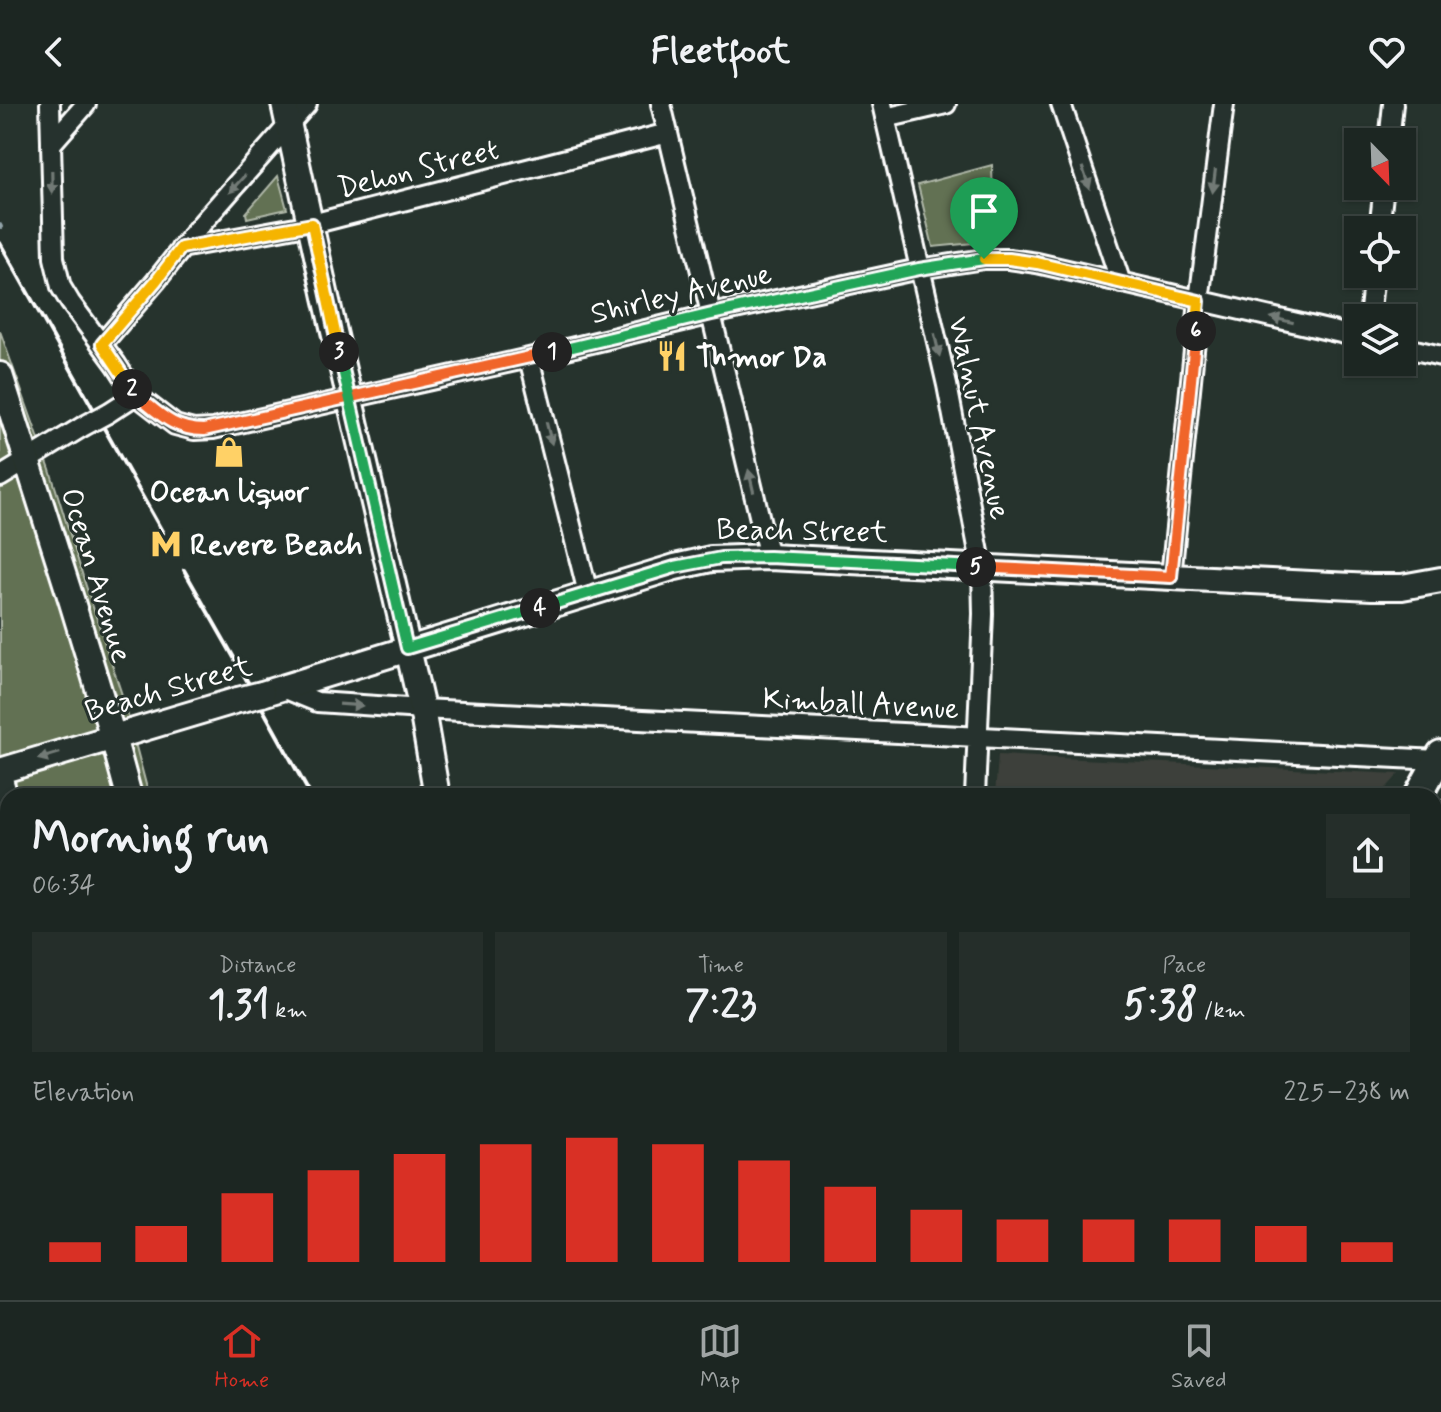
<!DOCTYPE html>
<html lang="en">
<head>
<meta charset="utf-8">
<style>
  :root { --surface:#1c2622; --page:#252e2a; --text:#f1f3f6; --muted:#a0a5a5; --line:#3a4340; --accent:#d93025 }
  body { margin:0; font-family:Mynerve,sans-serif; background:var(--page); color:var(--text); height:100vh; display:flex; flex-direction:column; font-size:30px; white-space:nowrap }
  * { box-sizing:border-box; margin:0 }
  p { font-size:26px; color:var(--muted) }
  .icon { flex:none; width:44px; height:44px; fill:none; stroke:currentColor; stroke-width:2; stroke-linecap:round; stroke-linejoin:round }
  .map { position:relative; flex:1; overflow:hidden }
  .side { position:absolute; left:0px; top:684px; width:1442px; height:512px; display:flex; flex-direction:column; background:var(--surface); border-radius:24px 24px 0 0; box-shadow:0 2px 6px #0004,0 0 0 2px var(--line) }
  .side>* { flex:none }
  .needle { width:52px; rotate:157deg }
  .buttons { position:absolute; left:1344px; top:24px; display:grid; gap:16px }
  .buttons a { display:grid; place-items:center; width:72px; height:72px; border-radius:0px; background:var(--surface); box-shadow:0 2px 6px #0004,0 0 0 2px var(--line); font-size:40px }
  .pin { position:absolute; display:grid; place-items:center; width:68px; height:68px; color:#fff; margin:-82px -34px; border-radius:50% 50% 50% 0; rotate:-45deg; box-shadow:0 0 8px #0007 }
  .pin .icon { rotate:45deg }
  .km { position:absolute; width:40px; height:40px; margin:-20px; border-radius:50%; background:#222; color:#fff; font-size:22px; line-height:40px; text-align:center }
  .round { display:grid; place-items:center; flex:none; width:84px; height:84px; border-radius:0px; background:var(--page) }
  .overview { display:flex; align-items:center; justify-content:space-between; height:136px; padding:0 32px }
  h1 { font-size:44px; font-weight:800; line-height:60px }
  .stats { display:grid; grid-template-columns:repeat(3,1fr); gap:12px; height:136px; padding:8px 32px }
  .stats div { display:grid; align-content:center; border-radius:0px; background:var(--page); text-align:center }
  .stats b { font-size:40px; font-weight:800 }
  .stats small { font-size:22px; font-weight:400 }
  .stats p { font-size:22px }
  .chart { height:224px; padding:16px 32px }
  .chart p { display:flex; justify-content:space-between }
  .chart svg { width:100%; height:144px; margin-top:8px; stroke:var(--accent); stroke-width:6 }
  header { display:flex; justify-content:space-between; align-items:center; height:104px; padding:0 32px; background:var(--surface); font-size:36px; font-weight:800 }
  .tab-bar { display:flex; justify-content:space-around; align-items:center; height:112px; border-top:2px solid var(--line); background:var(--surface); font-size:22px; color:var(--muted) }
  .tab-bar a { display:grid; justify-items:center; gap:4px }
  .tab-bar .active { color:var(--accent) }
  .map>svg:first-child { display:block }
  .built { fill:#3c413a }
  .park { fill:#627153; stroke:#b0b8a9; stroke-width:2 }
  .lines { fill:none; stroke-linecap:round; stroke-linejoin:round }
  .stream { stroke:#92a4a9; stroke-width:4 }
  .minor-casing { stroke:#fff; stroke-width:24 }
  .major-casing { stroke:#fff; stroke-width:30 }
  .highway-casing { stroke:#fff; stroke-width:32 }
  .minor { stroke:#26332d; stroke-width:18 }
  .major { stroke:#26332d; stroke-width:24 }
  .highway { stroke:#26332d; stroke-width:26 }
  .rail { stroke:#fff; stroke-width:4 }
  .minor-bridge-casing { stroke:#fff; stroke-width:24; stroke-linecap:butt }
  .major-bridge-casing { stroke:#fff; stroke-width:30; stroke-linecap:butt }
  .minor-bridge { stroke:#26332d; stroke-width:18 }
  .major-bridge { stroke:#26332d; stroke-width:24 }
  .oneway { fill:#727a76 }
  .split-1-casing { stroke:#fff; stroke-width:16 }
  .split-2-casing { stroke:#fff; stroke-width:16 }
  .split-3-casing { stroke:#fff; stroke-width:16 }
  .split-4-casing { stroke:#fff; stroke-width:16 }
  .split-5-casing { stroke:#fff; stroke-width:16 }
  .split-6-casing { stroke:#fff; stroke-width:16 }
  .split-7-casing { stroke:#fff; stroke-width:16 }
  .split-1 { stroke:#22a559; stroke-width:10 }
  .split-2 { stroke:#f0652b; stroke-width:10 }
  .split-3 { stroke:#f5b400; stroke-width:10 }
  .split-4 { stroke:#22a559; stroke-width:10 }
  .split-5 { stroke:#22a559; stroke-width:10 }
  .split-6 { stroke:#f0652b; stroke-width:10 }
  .split-7 { stroke:#f5b400; stroke-width:10 }
  .labels { text-anchor:middle; stroke-width:6; stroke-linejoin:round; paint-order:stroke }
  .street-label { font-size:30px; fill:#fff; stroke:#26332d }
  .poi-label { font-size:30px; font-weight:bold; fill:#fff; stroke:#26332d; text-anchor:start }
</style>
</head>
<body>
<header><svg class="icon" aria-label="back" viewBox="0 0 24 24"><path d="M15 5l-7 7 7 7"/></svg>Fleetfoot<svg class="icon" aria-label="heart" viewBox="0 0 24 24"><path d="M12 20l-8-8c-3-5 5-10 8-4 3-6 11-1 8 4z"/></svg></header>
<div class="map">
<svg width="1441" height="1196" viewBox="0 0 1441 1196">
  <rect width="100%" height="100%" fill="#26332d"/>
  <filter id="ink" filterUnits="userSpaceOnUse"><feTurbulence type="fractalNoise" baseFrequency=".0125" numOctaves="2"/><feDisplacementMap in="SourceGraphic" scale="16" xChannelSelector="R" yChannelSelector="G"/><feConvolveMatrix kernelMatrix="1 2 1 2 8 2 1 2 1" color-interpolation-filters="sRGB"/></filter>
  <g filter="url(#ink)">
    <path class="built" d="M998 651 1399 670 1379 692H995Z
      M630 1188H924L916 1196H633Z"/>
    <path class="park" d="M992 61 994 137 933 143 918 81Z
      M278 72 287 105 247 114 246 109Z
      M0 227 50 366 85 479 124 597 149 692H8V1188H255L256 1196H0Z"/>
    <g class="lines">
      <path class="stream" d="M0 121 1 123"/>
      <defs>
        <path id="minor" d="M50 0 54 154 61 183 70 198 116 260 136 291 175 321 194 326 213 325 529 254 712 210 919 165 984 155H1009L1037 159 1358 233
          M661 0 769 453
          M882 0 947 281 982 464 983 510 975 692
          M1061 0 1121 179
          M885 14 946 0
          M1389 38 1393 0
          M51 40 86 0
          M1379 126 1384 82
          M181 144 312 120 668 29
          M1369 214 1374 170
          M102 240 156 177 197 125 307 0
          M1402 243 1441 252
          M529 254 588 489
          M108 309 136 291
          M0 373 82 323
          M1171 473 1199 197 1224 0
          M283 584 317 598 422 605 1438 656"/>
        <path id="major" d="M284 0 326 193 422 605 437 692
          M0 271 72 498 113 633 129 692
          M262 590 675 463 711 455 769 453 1372 483H1402L1441 476
          M0 667 238 596
          M0 675 8 704
          M110 1188 111 1196
          M236 1188 237 1196
          M599 1188 604 1196"/>
        <path id="highway" d="M1418 692 1441 650
          M1434 720 1441 711
          M964 1196 971 1188
          M1002 1196 1009 1188"/>
      </defs>
      <use href="#minor" class="minor-casing"/>
      <use href="#major" class="major-casing"/>
      <use href="#highway" class="highway-casing"/>
      <use href="#minor" class="minor"/>
      <use href="#major" class="major"/>
      <use href="#highway" class="highway"/>
      <path class="rail" d="M0 139 163 429
        M184 466 245 573 311 692
        M497 1188 499 1196"/>
      <defs>
        <path id="minor-bridge" d="M82 323 108 309"/>
        <path id="major-bridge" d="M238 596 262 590"/>
      </defs>
      <use href="#minor-bridge" class="minor-bridge-casing"/>
      <use href="#major-bridge" class="major-bridge-casing"/>
      <use href="#minor-bridge" class="minor-bridge"/>
      <use href="#major-bridge" class="major-bridge"/>
    </g>
    <defs><path id="oneway-solid" d="M-6-.8H1V-3.2L6.5 0L1 3.2V.8H-6Z" transform="scale(2)"/></defs>
    <g class="oneway">
      <use href="#oneway-solid" transform="translate(1086 74) rotate(71)"/>
      <use href="#oneway-solid" transform="translate(1214 77) rotate(97)"/>
      <use href="#oneway-solid" transform="translate(52 78) rotate(89)"/>
      <use href="#oneway-solid" transform="translate(237 80) rotate(132)"/>
      <use href="#oneway-solid" transform="translate(1282 216) rotate(-167)"/>
      <use href="#oneway-solid" transform="translate(937 241) rotate(77)"/>
      <use href="#oneway-solid" transform="translate(549 329) rotate(76)"/>
      <use href="#oneway-solid" transform="translate(751 377) rotate(-103)"/>
      <use href="#oneway-solid" transform="translate(351 601) rotate(4)"/>
      <use href="#oneway-solid" transform="translate(49 652) rotate(163)"/>
    </g>
  </g>
  <g class="lines" filter="url(#ink)">
    <defs>
      <path id="split-1" d="M552 248 712 210 919 165 984 155"/>
      <path id="split-2" d="M132 285 136 291C159 309 173 326 204 326L552 248"/>
      <path id="split-3" d="M132 285 102 240 156 177 181 144 312 120 339 248"/>
      <path id="split-4" d="M339 248 407 544 540 504"/>
      <path id="split-5" d="M540 504 675 463 721 454 769 453 976 463"/>
      <path id="split-6" d="M976 463 1171 473 1196 227"/>
      <path id="split-7" d="M984 155H1009L1037 159 1199 197 1196 227"/>
    </defs>
    <use href="#split-1" class="split-1-casing"/>
    <use href="#split-2" class="split-2-casing"/>
    <use href="#split-3" class="split-3-casing"/>
    <use href="#split-4" class="split-4-casing"/>
    <use href="#split-5" class="split-5-casing"/>
    <use href="#split-6" class="split-6-casing"/>
    <use href="#split-7" class="split-7-casing"/>
    <use href="#split-1" class="split-1"/>
    <use href="#split-2" class="split-2"/>
    <use href="#split-3" class="split-3"/>
    <use href="#split-4" class="split-4"/>
    <use href="#split-5" class="split-5"/>
    <use href="#split-6" class="split-6"/>
    <use href="#split-7" class="split-7"/>
  </g>
  <defs>
    <symbol id="restaurant-bare" viewBox="-9 -9 18 18"><path d="M-5-6h1v4h1v-4h1v4h1v-4h1v5L-1.5 .5V6h-2V.5L-5-1ZM5-6V6H3V1.5H1.5Q1.5-4 5-6Z" fill="#ffd166" stroke="#26332d" stroke-width="2.5" paint-order="stroke"/></symbol>
    <symbol id="shop-bare" viewBox="-9 -9 18 18"><path d="M-5-2.5h2.3a2.7 3.5 0 0 1 5.4 0H5L5.5 6h-11ZM-1.5-2.5h3a1.5 2.3 0 0 0-3 0Z" fill="#ffd166" stroke="#26332d" stroke-width="2.5" paint-order="stroke"/></symbol>
    <symbol id="metro-bare" viewBox="-9 -9 18 18"><path d="M-5.5 5V-5H-3L0 0L3-5H5.5V5H3V-.5L0 4L-3-.5V5Z" fill="#ffd166" stroke="#26332d" stroke-width="2.5" paint-order="stroke"/></symbol>
  </defs>
  <g fill-rule="evenodd">
    <use href="#restaurant-bare" x="650" y="230" width="44" height="44"/>
    <use href="#shop-bare" x="207" y="326" width="44" height="44"/>
    <use href="#metro-bare" x="144" y="418" width="44" height="44"/>
  </g>
  <g class="labels">
    <g class="street-label">
      <text transform="translate(418 64) rotate(-14)" y="10">Dehon Street</text>
      <text transform="translate(681 189) rotate(-13)" y="10">Shirley Avenue</text>
      <text transform="translate(980 314) rotate(78)" y="10">Walnut Avenue</text>
      <text transform="translate(802 426) rotate(1)" y="10">Beach Street</text>
      <text transform="translate(97 471) rotate(73)" y="10">Ocean Avenue</text>
      <text transform="translate(168 584) rotate(-16)" y="10">Beach Street</text>
      <text transform="translate(861 599) rotate(3)" y="10">Kimball Avenue</text>
    </g>
    <g class="poi-label">
      <text x="696" y="262">Thmor Da</text>
      <text x="229" y="397" text-anchor="middle">Ocean liquor</text>
      <text x="190" y="450">Revere Beach</text>
    </g>
  </g>
</svg>
<div class="buttons">
<a><svg class="needle" viewBox="-14 -14 28 28"><path d="M0-13l5 13h-10z" fill="#e53935"/><path d="M0 13l5-13h-10z" fill="#a0a5a5"/></svg></a>
<a><svg class="icon" aria-label="locate" viewBox="0 0 24 24"><circle cx="12" cy="12" r="6"/><path d="M12 2v4M12 18v4M2 12h4M18 12h4"/></svg></a>
<a><svg class="icon" aria-label="layers" viewBox="0 0 24 24"><path d="M12 4l9 5-9 5-9-5zM3 14l9 5 9-5"/></svg></a>
</div>
<div class="pin" style="left:984px;top:155px;background:#1e9e55"><svg class="icon" aria-label="arrive" viewBox="0 0 24 24"><path d="M6 21V4h12l-3 4 3 4H6"/></svg></div>
<b class="km" style="left:552px;top:248px">1</b>
<b class="km" style="left:132px;top:285px">2</b>
<b class="km" style="left:339px;top:248px">3</b>
<b class="km" style="left:540px;top:504px">4</b>
<b class="km" style="left:976px;top:463px">5</b>
<b class="km" style="left:1196px;top:227px">6</b>
<section class="side">
<div class="overview"><div><h1>Morning run</h1><p>06:34</p></div><a class="round"><svg class="icon" aria-label="share" viewBox="0 0 24 24"><path d="M12 15V3M7 8l5-5 5 5M5 13v7h14v-7"/></svg></a></div>
<div class="stats">
<div><p>Distance</p><b>1.31<small> km</small></b></div>
<div><p>Time</p><b>7:23</b></div>
<div><p>Pace</p><b>5:38<small> /km</small></b></div>
</div>
<div class="chart"><p><span>Elevation</span>225–238 m</p>
<svg viewBox="0 0 160 44" preserveAspectRatio="none"><path d="M5 44V38M15 44V33M25 44V23M35 44V16M45 44V11M55 44V8M65 44V6M75 44V8M85 44V13M95 44V21M105 44V28M115 44V31M125 44V31M135 44V31M145 44V33M155 44V38"/></svg>
</div>
</section>
</div>
<nav class="tab-bar">
<a class="active"><svg class="icon" aria-label="home" viewBox="0 0 24 24"><path d="M3 11l9-7 9 7M6 9v11h12V9"/></svg>Home</a>
<a><svg class="icon" aria-label="map" viewBox="0 0 24 24"><path d="M3 6l6-2 6 2 6-2v14l-6 2-6-2-6 2zM9 4v14M15 6v14"/></svg>Map</a>
<a><svg class="icon" aria-label="saved" viewBox="0 0 24 24"><path d="M7 4h10v16l-5-4-5 4z"/></svg>Saved</a>
</nav>
</body>
</html>
